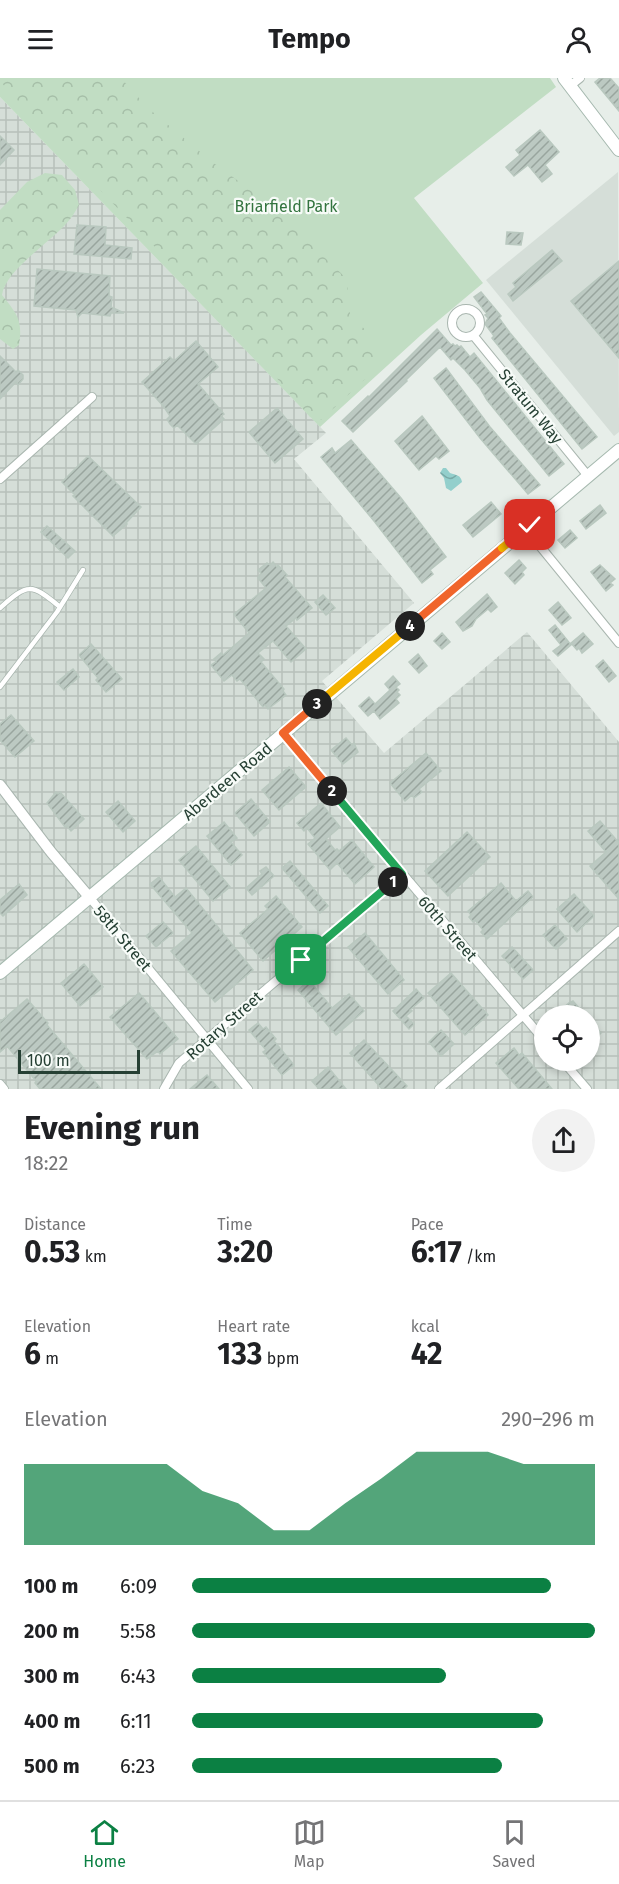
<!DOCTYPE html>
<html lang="en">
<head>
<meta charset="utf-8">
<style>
  :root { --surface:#fff; --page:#f2f2f2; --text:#202124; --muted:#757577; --line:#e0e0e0; --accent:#0b8043 }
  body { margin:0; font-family:"Fira Sans",sans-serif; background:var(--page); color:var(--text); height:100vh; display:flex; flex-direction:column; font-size:22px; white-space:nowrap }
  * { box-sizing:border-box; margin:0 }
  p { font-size:20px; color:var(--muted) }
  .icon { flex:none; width:33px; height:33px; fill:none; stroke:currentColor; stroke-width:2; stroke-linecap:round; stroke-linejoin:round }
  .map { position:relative; height:1011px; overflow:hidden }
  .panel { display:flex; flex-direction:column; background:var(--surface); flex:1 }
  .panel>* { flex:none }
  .controls { position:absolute; left:534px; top:927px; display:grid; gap:12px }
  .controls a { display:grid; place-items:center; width:66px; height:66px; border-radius:50%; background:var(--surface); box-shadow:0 3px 9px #0003; font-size:30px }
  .scale { position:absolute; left:18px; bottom:15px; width:122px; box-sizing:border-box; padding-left:6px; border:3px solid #264034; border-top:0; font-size:16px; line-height:21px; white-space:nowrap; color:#264034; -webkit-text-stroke:4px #f7fbf8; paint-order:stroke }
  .pin { position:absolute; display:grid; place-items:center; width:51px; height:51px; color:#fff; margin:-26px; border-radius:12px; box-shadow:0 3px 9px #0006 }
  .km { position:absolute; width:30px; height:30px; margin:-15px; border-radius:50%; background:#222; color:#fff; font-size:16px; line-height:30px; text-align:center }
  .round { display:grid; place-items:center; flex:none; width:63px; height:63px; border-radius:32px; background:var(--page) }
  .summary { display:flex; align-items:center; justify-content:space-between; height:102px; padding:0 24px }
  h1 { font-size:33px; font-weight:700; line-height:45px }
  .figures { display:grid; grid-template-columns:repeat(3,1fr); gap:9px; height:102px; padding:6px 24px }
  .figures div { display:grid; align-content:center }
  .figures b { font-size:30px; font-weight:700 }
  .figures small { font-size:16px; font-weight:400 }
  .figures p { font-size:16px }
  .chart { height:168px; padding:12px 24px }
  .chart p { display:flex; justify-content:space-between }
  .chart svg { width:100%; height:108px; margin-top:6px; fill:var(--accent); opacity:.7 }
  ul { padding:0 24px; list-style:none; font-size:20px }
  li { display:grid; grid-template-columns:96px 72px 1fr; align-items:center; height:45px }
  li i { height:15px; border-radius:8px; background:var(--accent) }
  header { display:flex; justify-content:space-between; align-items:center; height:78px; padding:0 24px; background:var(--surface); font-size:27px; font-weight:700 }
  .tab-bar { display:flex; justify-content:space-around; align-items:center; height:84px; border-top:2px solid var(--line); background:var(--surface); font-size:16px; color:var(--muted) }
  .tab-bar a { display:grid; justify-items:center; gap:3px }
  .tab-bar .active { color:var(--accent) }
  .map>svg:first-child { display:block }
  .built { fill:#d5ded8 }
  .industrial { fill:url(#industrial-grid); fill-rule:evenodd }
  .green { fill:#c1ddc3 }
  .forest { fill:url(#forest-crowns) }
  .water { fill:url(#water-waves) }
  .building { fill:url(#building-hatch); stroke:#b9c8bf; stroke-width:1.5 }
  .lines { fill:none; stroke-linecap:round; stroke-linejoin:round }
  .service-casing { stroke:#a9b6af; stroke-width:6 }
  .minor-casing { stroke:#a9b6af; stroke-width:10 }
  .tertiary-casing { stroke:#a9b6af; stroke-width:12 }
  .secondary-casing { stroke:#a6b9af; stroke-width:14 }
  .service { stroke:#fff; stroke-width:4.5 }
  .minor { stroke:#fff; stroke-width:8 }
  .tertiary { stroke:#fff; stroke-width:10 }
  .secondary { stroke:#fff; stroke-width:12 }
  .split-1-casing { stroke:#fff; stroke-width:12 }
  .split-2-casing { stroke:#fff; stroke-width:12 }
  .split-3-casing { stroke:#fff; stroke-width:12 }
  .split-4-casing { stroke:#fff; stroke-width:12 }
  .split-5-casing { stroke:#fff; stroke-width:12 }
  .split-6-casing { stroke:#fff; stroke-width:12 }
  .split-1 { stroke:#22a559; stroke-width:8 }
  .split-2 { stroke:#22a559; stroke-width:8 }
  .split-3 { stroke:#f0652b; stroke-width:8 }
  .split-4 { stroke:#f5b400; stroke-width:8 }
  .split-5 { stroke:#f0652b; stroke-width:8 }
  .split-6 { stroke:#f5b400; stroke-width:8 }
  .labels { text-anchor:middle; stroke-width:4.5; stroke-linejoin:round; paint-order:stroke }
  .park-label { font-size:16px; fill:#33743f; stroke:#f7fbf8 }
  .street-label { font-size:16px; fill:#264034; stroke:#f7fbf8 }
</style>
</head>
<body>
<header><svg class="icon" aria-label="menu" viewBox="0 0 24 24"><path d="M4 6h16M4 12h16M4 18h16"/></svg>Tempo<svg class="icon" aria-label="person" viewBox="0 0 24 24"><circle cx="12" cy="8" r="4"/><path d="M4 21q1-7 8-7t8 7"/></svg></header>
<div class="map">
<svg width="619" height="1011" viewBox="0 0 619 1011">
  <defs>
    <pattern id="industrial-grid" width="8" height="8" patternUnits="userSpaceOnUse" patternTransform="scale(1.5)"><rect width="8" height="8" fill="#d5ded8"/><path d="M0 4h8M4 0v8" fill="none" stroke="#b7c0ba"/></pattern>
    <pattern id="forest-crowns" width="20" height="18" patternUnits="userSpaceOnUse" patternTransform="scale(1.5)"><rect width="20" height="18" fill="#c1ddc3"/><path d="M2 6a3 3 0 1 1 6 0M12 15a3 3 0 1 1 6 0" fill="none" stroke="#a6bfa8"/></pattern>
    <pattern id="water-waves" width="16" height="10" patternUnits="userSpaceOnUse" patternTransform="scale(1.5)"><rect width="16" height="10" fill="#93cfcc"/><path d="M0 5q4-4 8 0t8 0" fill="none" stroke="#78a9a6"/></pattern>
    <pattern id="building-hatch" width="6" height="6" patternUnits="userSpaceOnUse" patternTransform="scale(1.5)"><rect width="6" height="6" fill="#bcc9c2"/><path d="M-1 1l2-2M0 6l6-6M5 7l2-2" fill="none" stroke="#99a59e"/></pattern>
  </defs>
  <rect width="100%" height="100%" fill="#e7eee9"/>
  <path class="built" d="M618 94 619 354 614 358 486 202Z"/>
  <path class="industrial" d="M0 19 326 355 294 381 414 525 322 603 384 675 527 554 619 664V1011H0ZM544 938H590V982H544Z"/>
  <path class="green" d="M0 0H550L556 9 414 120 483 205 421 257 320 349 0 19Z"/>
  <path class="forest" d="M0 0H121L148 30 211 83 267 124 347 201 350 236 373 260 375 292 321 342 310 339 239 256 70 81 0 3Z
    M45 95 62 97 75 112 79 127C75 134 71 141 65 147 49 165 5 193 2 217 17 236 23 242 19 267L13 271 0 261V132L27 104Z"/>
  <path class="water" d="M443 390H446L450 395C456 397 461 397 462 404L451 413 446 410 444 400 440 395Z"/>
  <path class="building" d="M600 0H610L619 10V33L595 4Z
    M540 52 559 74 545 87 552 96 542 104 528 87 514 98 506 89 520 77 516 72Z
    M0 58 14 72 0 87Z
    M77 147 106 149 105 167 132 170 131 181 74 176Z
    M507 154 523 155 521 167 506 166Z
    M552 172 562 183 513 223 508 216 516 209 513 205Z
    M619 183V280L571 223Z
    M37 191 110 198 109 218 112 219 111 229 124 235H111L110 238 82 235 78 239 76 232 34 228Z
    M481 214 501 238 499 240 510 255 597 359 582 371 492 260 494 258 485 246 488 240 485 237 487 236 474 219Z
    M437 251 451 267 453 266 455 268 457 267 459 269 461 268 470 279 474 275 564 386 549 398 487 322 480 310 465 292 453 280 451 282 440 269 406 302 407 303 353 354 342 343 368 318 369 319Z
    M196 263 218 289 198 306 224 336 221 338 224 341 196 366 177 347 174 350 170 346 167 341 170 338 164 329 142 304 170 279 174 283Z
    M0 278 16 294 18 292 23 297V301L18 307 16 304 0 321Z
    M446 290 490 349 540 407 528 416 480 360 434 300Z
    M277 330 303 361 275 385 249 354Z
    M422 338 449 373 439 381 436 378 419 392 395 363Z
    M351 362 401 420 446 479 430 492 433 496 422 505 374 443 321 379 332 370 335 375Z
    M88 378 141 429 126 445 127 446 113 458 73 418 75 417 62 404Z
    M491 424 501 436 473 459 463 447Z
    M600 427 606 435 586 451 580 443Z
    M47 448 75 473 68 480 41 454Z
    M570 452 577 460 565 470 558 462Z
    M519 482 526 490 522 494 524 497 515 506 505 495Z
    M273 484 277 489 278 487 287 497 285 499 312 530 297 542 296 540 286 548 306 571 291 584 273 563 258 575 264 581 261 584 284 611 283 613 286 617 268 631 265 627 263 629 240 601 237 603 232 597 224 603 211 587 216 584 214 581 221 575 223 577 249 555 234 536 266 510 258 500 261 495 258 492 267 485 270 487Z
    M600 487 615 501 610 505 613 507 606 513 591 494Z
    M487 516 497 529 491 534 488 531 476 541 472 548 463 553 456 544Z
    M323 517 335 530 326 537 315 524Z
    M558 524 571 540 562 547 549 532Z
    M555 547 571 567 558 578 553 573 561 567 549 552Z
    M442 555 450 564 442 571 434 563Z
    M583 555 593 566 582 575 579 570 577 572 571 565Z
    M91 566 122 601 106 614 96 602 98 600 79 577Z
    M418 576 427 588 419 595 409 584Z
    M603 582 616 598 609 604 596 588Z
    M73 591 79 599 64 612 57 604Z
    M393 598 400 606 396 609 399 612 397 614 400 617 396 621 399 625 380 641 374 633 368 638 359 628 369 619 375 626 390 612 385 606Z
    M11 637 34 663 15 679 0 662V646Z
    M346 660 352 667 354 665 358 674 343 686 331 672Z
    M426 675 441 693 419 711 422 714 414 720 412 717 405 723 390 705Z
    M289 689 306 709 279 732 262 712Z
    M56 714 58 716 60 714 84 741 71 753 67 748 65 749 47 725Z
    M251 721 270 744 254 758 235 735Z
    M118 723 135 743 123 754 106 734Z
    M321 725 340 749 326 761 335 772 337 771 339 773 352 762 374 789 355 806 337 785 330 792 308 766 315 760 307 750 304 753 297 745Z
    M600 743 619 765V821L590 788 606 774 588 753Z
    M224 744 237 760 231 764 242 777 231 787 207 758Z
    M467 754 490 779 448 818 425 793Z
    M196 768 230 809 213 823 179 782Z
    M290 783 328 828 320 835 282 790Z
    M266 789 274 798 252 817 246 810 262 796 260 793Z
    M159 799 175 819 186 810 253 892 215 924 171 873 192 855 150 806Z
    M501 805 516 823 528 813 533 819 487 861 481 854 483 852 475 842 473 844 469 839 471 837 468 833Z
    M19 806 27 817 3 838 0 835V822Z
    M574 816 594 838 577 854 557 831Z
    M276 818 302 849 263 883 240 855 268 831 265 828Z
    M163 844 173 855 156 869 146 858Z
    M555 847 567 861 556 871 543 857Z
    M365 855 404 902 388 916 348 869Z
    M512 869 533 892 523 901 502 878Z
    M84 886 103 909 80 928 61 905Z
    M451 895 488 937 465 957 428 915Z
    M309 902 332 930 349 916 364 933 336 957 298 912Z
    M416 911 424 920 410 932 412 933 406 938 414 946 409 951 393 933Z
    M139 915 178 961 160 976 158 973 147 981 110 939Z
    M27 921 48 945 47 947 101 1011H40L35 1005 36 1003 7 968 0 974V944Z
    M573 923 586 938H554L569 925Z
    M590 942 601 955 590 966Z
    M258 945 263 951 266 949 276 961 274 963 294 987 282 997 263 974 266 972 249 952Z
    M441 952 454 966 441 978 429 964Z
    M364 962 407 1008 404 1011H382L350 975Z
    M514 970 519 977 522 975 552 1011H519L496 985Z
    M328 989 346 1011H319L312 1003Z
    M207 997 219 1011H190L202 1001Z"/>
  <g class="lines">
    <defs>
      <path id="service" d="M0 530C28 505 31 505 60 529
        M0 609 57 534 83 492"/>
      <path id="minor" d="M570 8 580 0
        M452 245a14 14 0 1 1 28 0a14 14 0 1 1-28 0Z
        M473 257 588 398
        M0 401 92 319
        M526 451 619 565
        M283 655 544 962
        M90 820 248 1011
        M562 982 587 1011
        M0 1006 4 1011
        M164 1011 179 985 402 796
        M439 1011 619 853"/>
      <path id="tertiary" d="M0 707 51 774 90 820"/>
      <path id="secondary" d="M564 0 619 72
        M0 895 619 372"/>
    </defs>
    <use href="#service" class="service-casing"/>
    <use href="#minor" class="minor-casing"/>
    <use href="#tertiary" class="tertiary-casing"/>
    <use href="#secondary" class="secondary-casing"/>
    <use href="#service" class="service"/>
    <use href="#minor" class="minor"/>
    <use href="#tertiary" class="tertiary"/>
    <use href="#secondary" class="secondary"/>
  </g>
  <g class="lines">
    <defs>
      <path id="split-1" d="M301 882 393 804"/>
      <path id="split-2" d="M332 713 402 796 393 804"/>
      <path id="split-3" d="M317 626 283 655 332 713"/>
      <path id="split-4" d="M317 626 410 548"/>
      <path id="split-5" d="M410 548 502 470"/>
      <path id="split-6" d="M502 470 530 447"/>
    </defs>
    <use href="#split-1" class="split-1-casing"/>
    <use href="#split-2" class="split-2-casing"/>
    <use href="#split-3" class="split-3-casing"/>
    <use href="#split-4" class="split-4-casing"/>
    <use href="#split-5" class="split-5-casing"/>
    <use href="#split-6" class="split-6-casing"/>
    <use href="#split-1" class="split-1"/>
    <use href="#split-2" class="split-2"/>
    <use href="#split-3" class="split-3"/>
    <use href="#split-4" class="split-4"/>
    <use href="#split-5" class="split-5"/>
    <use href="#split-6" class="split-6"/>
  </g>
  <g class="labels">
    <g class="park-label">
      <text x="286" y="134">Briarfield Park</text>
    </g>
    <g class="street-label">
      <text transform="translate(531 328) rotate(51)" y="6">Stratum Way</text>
      <text transform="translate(227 703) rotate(-40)" y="6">Aberdeen Road</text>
      <text transform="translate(448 850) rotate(49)" y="6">60th Street</text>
      <text transform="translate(123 860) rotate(50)" y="6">58th Street</text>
      <text transform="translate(224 947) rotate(-41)" y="6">Rotary Street</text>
    </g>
  </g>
</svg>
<div class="controls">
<a><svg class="icon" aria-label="locate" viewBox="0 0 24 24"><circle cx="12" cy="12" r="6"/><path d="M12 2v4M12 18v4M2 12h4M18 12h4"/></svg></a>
</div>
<div class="scale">100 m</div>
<div class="pin" style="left:301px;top:882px;background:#1e9e55"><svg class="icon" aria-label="arrive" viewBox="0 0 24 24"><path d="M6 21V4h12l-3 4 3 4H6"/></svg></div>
<div class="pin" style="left:530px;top:447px;background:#d93025"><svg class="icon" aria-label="check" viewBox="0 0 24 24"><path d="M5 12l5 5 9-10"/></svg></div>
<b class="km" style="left:393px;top:804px">1</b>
<b class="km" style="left:332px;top:713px">2</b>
<b class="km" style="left:317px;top:626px">3</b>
<b class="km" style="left:410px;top:548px">4</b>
</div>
<section class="panel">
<div class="summary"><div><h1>Evening run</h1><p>18:22</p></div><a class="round"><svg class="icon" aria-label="share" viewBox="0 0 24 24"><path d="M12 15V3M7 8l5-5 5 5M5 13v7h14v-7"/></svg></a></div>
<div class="figures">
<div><p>Distance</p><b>0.53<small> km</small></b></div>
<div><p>Time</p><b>3:20</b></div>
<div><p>Pace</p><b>6:17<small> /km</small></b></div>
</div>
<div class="figures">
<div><p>Elevation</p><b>6<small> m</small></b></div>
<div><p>Heart rate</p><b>133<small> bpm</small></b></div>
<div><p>kcal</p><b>42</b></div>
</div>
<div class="chart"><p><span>Elevation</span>290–296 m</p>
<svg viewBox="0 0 160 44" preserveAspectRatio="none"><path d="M0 44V11L10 11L20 11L30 11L40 11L50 22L60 27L70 38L80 38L90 27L100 17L110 6L120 6L130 6L140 11L150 11L160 11V44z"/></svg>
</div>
<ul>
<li><b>100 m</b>6:09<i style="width:89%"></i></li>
<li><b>200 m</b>5:58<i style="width:100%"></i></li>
<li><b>300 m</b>6:43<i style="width:63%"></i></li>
<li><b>400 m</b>6:11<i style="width:87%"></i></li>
<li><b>500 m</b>6:23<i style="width:77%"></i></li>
</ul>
</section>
<nav class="tab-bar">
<a class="active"><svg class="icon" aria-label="home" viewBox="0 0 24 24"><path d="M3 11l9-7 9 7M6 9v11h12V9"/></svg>Home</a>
<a><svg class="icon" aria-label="map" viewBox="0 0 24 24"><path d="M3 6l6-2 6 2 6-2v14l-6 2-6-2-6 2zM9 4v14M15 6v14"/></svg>Map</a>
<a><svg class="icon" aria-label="saved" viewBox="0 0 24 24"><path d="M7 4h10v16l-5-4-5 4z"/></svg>Saved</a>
</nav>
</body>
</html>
